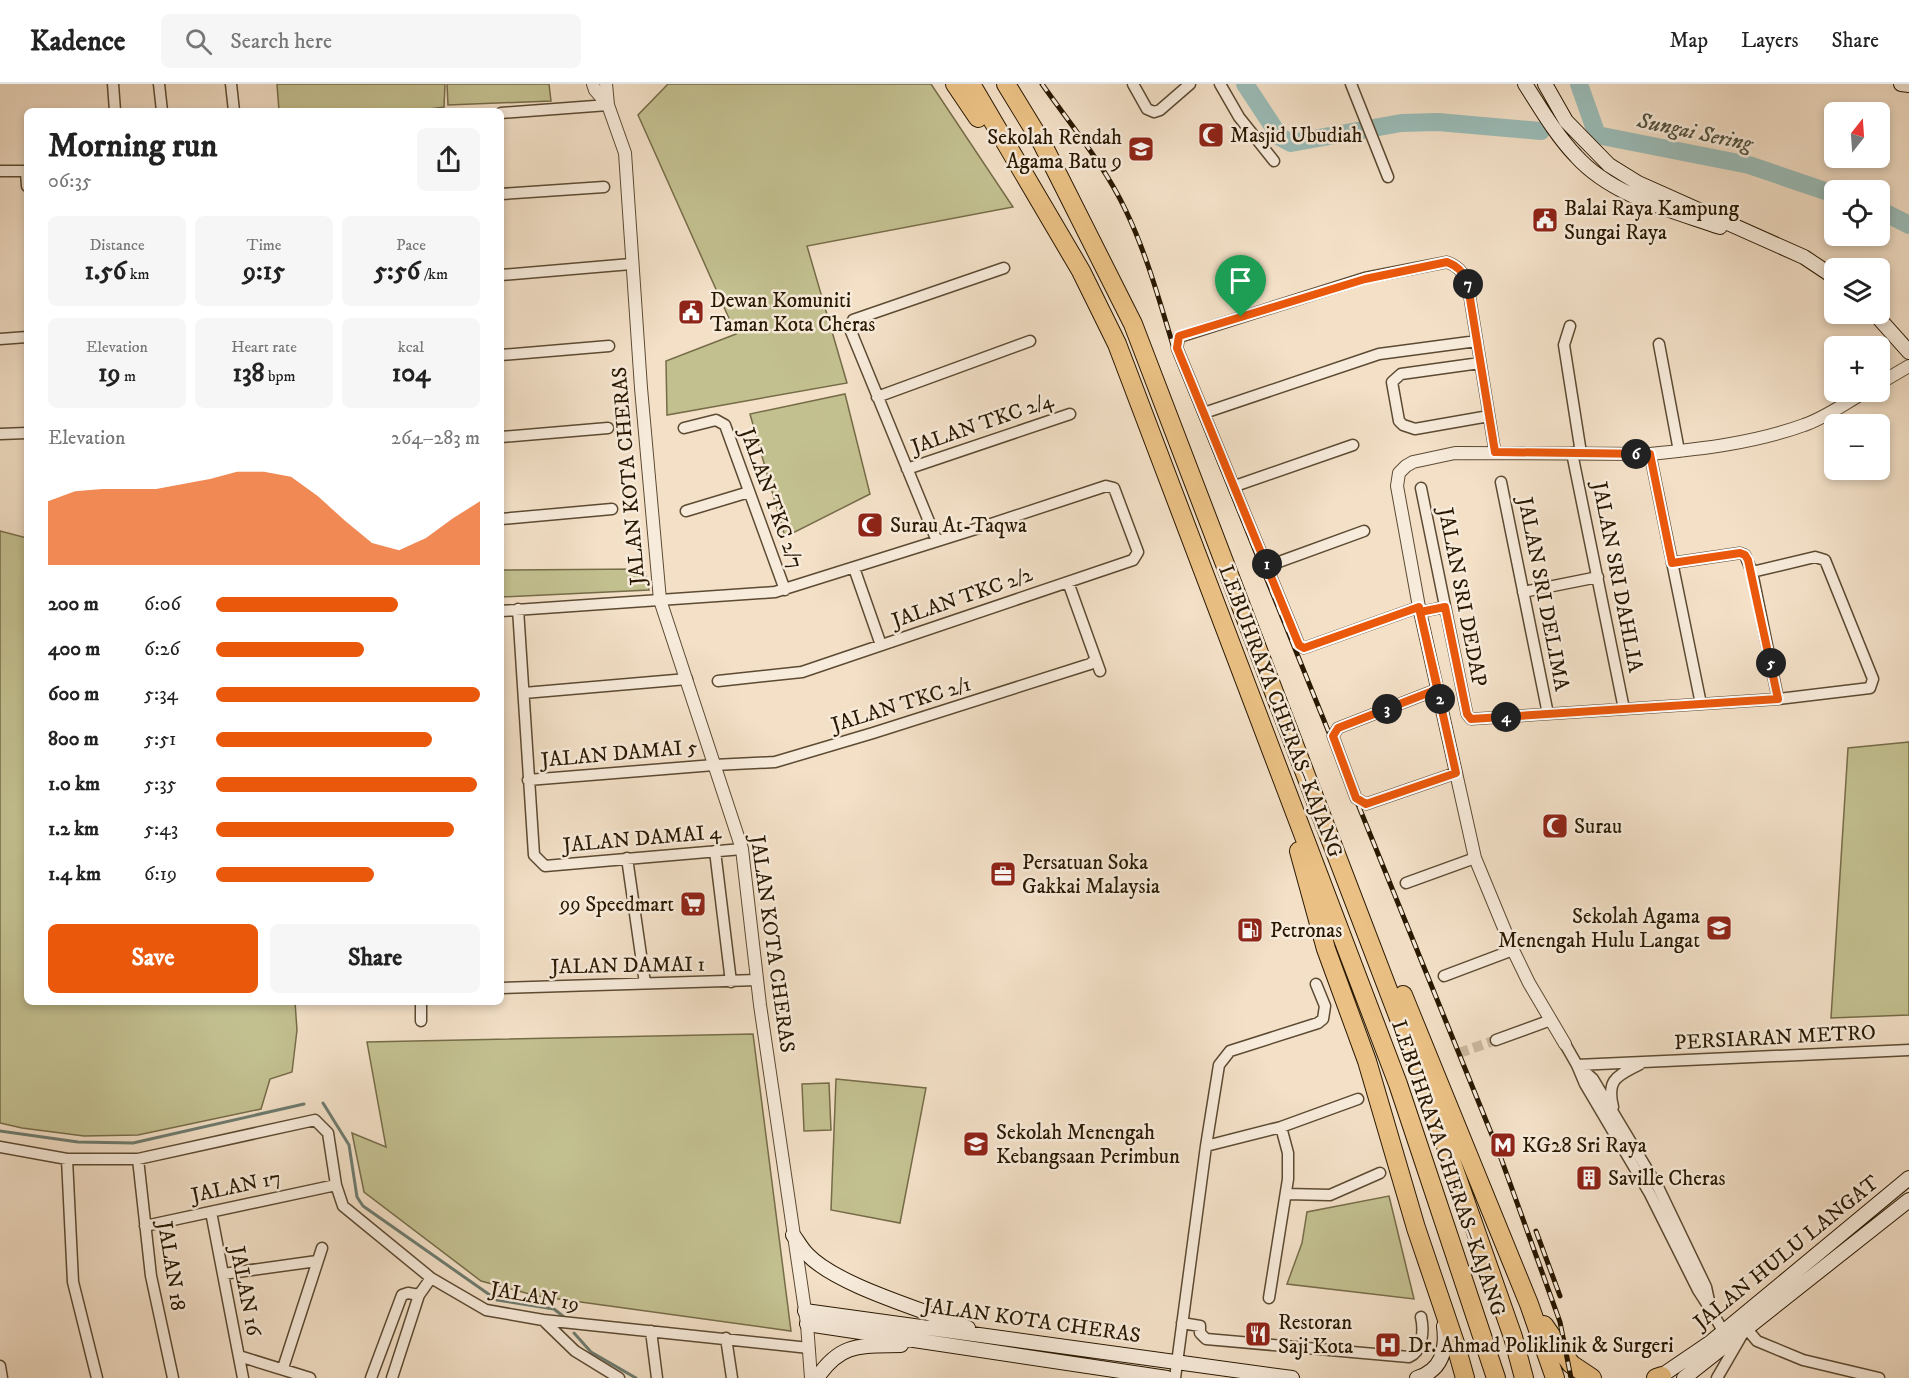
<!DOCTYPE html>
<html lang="en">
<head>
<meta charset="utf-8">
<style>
  :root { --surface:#fff; --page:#f6f6f6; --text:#222; --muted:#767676; --line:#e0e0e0; --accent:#ea580c }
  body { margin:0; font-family:"IM FELL DW Pica",serif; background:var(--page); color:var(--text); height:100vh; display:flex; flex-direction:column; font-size:22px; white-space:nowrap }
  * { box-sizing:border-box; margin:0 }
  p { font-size:20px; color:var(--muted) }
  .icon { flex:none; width:33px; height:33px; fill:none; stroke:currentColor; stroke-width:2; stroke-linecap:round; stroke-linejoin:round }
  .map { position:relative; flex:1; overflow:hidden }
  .side { position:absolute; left:24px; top:24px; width:480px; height:897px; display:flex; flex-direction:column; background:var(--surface); border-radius:9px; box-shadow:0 3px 9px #0003 }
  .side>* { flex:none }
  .needle { width:39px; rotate:17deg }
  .fabs { position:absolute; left:1824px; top:18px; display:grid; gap:12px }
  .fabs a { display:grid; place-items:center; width:66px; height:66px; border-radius:9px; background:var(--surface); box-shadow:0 3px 9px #0003; font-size:30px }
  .pin { position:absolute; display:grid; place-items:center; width:51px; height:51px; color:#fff; margin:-62px -26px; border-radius:50% 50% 50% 0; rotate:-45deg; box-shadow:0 0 6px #0007 }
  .pin .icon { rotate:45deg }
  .km { position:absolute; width:30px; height:30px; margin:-15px; border-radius:50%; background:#222; color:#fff; font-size:16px; line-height:30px; text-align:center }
  .round { display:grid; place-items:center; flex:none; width:63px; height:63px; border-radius:9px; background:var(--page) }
  .summary { display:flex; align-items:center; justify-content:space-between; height:102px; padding:0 24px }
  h1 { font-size:33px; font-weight:700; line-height:45px }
  .stats { display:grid; grid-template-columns:repeat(3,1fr); gap:9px; height:102px; padding:6px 24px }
  .stats div { display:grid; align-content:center; border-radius:9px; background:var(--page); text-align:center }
  .stats b { font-size:26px; font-weight:700 }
  .stats small { font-size:16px; font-weight:400 }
  .stats p { font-size:16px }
  .chart { height:168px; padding:12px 24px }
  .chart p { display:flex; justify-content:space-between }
  .chart svg { width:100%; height:108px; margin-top:6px; fill:var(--accent); opacity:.7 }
  .cta { display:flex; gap:12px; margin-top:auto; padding:12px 24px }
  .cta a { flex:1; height:69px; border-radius:9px; background:var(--accent); color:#fff; font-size:24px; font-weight:700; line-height:69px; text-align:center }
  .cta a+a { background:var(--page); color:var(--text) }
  ul { padding:0 24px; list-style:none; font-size:20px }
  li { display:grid; grid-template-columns:96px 72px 1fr; align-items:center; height:45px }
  li i { height:15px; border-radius:8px; background:var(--accent) }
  header { display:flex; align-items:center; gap:36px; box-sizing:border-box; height:84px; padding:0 30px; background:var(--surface); border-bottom:2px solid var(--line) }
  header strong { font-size:28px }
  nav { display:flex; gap:33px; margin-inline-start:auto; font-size:21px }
  .search { width:420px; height:54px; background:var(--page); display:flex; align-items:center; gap:15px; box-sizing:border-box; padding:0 21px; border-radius:9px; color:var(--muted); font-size:22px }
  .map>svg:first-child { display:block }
  .green { fill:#c3c090; stroke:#766c48; stroke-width:1.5 }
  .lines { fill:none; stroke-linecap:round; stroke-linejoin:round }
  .stream { stroke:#6d7b6f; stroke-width:3 }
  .river { stroke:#9bbdb9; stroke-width:18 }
  .minor-tunnel { stroke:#cbb89f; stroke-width:10; stroke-dasharray:10 5; stroke-linecap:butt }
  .minor-casing { stroke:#5c4a32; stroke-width:13 }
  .tertiary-casing { stroke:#5c4a32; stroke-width:14 }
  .secondary-casing { stroke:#291801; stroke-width:16 }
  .motorway-casing { stroke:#291801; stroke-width:20 }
  .minor { stroke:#f7ebdb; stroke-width:10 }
  .tertiary { stroke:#f7ebdb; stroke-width:12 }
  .secondary { stroke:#f7ebdb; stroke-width:14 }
  .motorway { stroke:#eac084; stroke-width:18 }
  .rail-casing { stroke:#291801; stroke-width:5 }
  .rail { stroke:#f7ebdb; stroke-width:3; stroke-dasharray:9; stroke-linecap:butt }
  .route-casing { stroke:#fff; stroke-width:12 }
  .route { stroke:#ea580c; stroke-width:8 }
  .labels { text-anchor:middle; stroke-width:5; stroke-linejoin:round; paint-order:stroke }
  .poi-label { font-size:21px; fill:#291801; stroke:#f7ebdb; text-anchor:start }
  .street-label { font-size:21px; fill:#291801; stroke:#f7ebdb }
  .water-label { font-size:22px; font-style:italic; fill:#515241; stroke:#f7ebdb }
</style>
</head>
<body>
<header>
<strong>Kadence</strong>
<div class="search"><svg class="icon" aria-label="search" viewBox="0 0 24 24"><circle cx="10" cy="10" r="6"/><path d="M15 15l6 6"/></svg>Search here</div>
<nav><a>Map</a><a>Layers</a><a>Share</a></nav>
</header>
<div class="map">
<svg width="1909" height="1294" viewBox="0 0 1909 1294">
  <rect width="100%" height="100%" fill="#f3e0c7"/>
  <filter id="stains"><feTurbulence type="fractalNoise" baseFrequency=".00333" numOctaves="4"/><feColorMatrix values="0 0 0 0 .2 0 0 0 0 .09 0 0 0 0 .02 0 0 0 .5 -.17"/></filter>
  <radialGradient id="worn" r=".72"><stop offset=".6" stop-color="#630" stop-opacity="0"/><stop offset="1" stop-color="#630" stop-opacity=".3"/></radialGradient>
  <path class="green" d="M277 0H445L444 23 415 27H279Z
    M447 0H549L551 17 448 21Z
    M668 0H931L1013 123 807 162 847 299 667 331 666 277 736 250 638 31Z
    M845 310 870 410 785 453 750 330Z
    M0 447 27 454V918H295L297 946 292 988 270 995 261 1025 138 1051 84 1052 22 1044 0 1039Z
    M644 485 649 506 501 513V486Z
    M1909 658V931L1831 934 1848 664Z
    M753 950 791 1247 537 1212 481 1197 364 1108 352 1049 386 1063 367 958Z
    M836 995 926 1004 900 1139 831 1126Z
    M829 999 831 1046 804 1047 802 1000Z
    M1389 1112 1414 1215 1287 1200 1302 1159 1307 1128Z"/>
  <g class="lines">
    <path class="stream" d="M323 1019 349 1061 357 1113 363 1122 497 1216 554 1225 564 1233
      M0 1047 78 1058 133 1059 304 1020
      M574 1249 591 1268 636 1294"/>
    <path class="river" d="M1245 0 1280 53 1291 59 1401 39 1438 38 1541 47
      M1579 0 1597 51 1749 81 1834 110
      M1880 126 1909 141"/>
    <path class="minor-tunnel" d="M1459 969 1496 956"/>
    <defs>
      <path id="minor" d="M113 0 115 27
        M159 0 162 27
        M231 0 234 27
        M1133 0 1147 25 1154 28 1160 26 1190 0
        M1220 0 1239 33 1274 77
        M1351 0 1388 93
        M501 29 608 21
        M0 87H27
        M26 87 27 102
        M501 110 604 103
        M501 191 631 180
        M1570 242 1564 261 1581 369
        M0 255 27 253
        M1659 260 1679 367
        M501 271 609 262
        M1480 279 1401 290 1392 298 1399 337 1403 341 1415 345 1489 332
        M877 313 1030 257
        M1204 329 1379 270 1477 257
        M684 344 716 336 725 341 785 506
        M0 350 27 349
        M501 353 608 344
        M1572 369 1624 625
        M1650 370 1701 620
        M907 385 1070 330
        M1501 398 1548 630
        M1235 402 1353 361
        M1421 404 1467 630 1471 635 1778 615 1870 604 1873 595 1825 476 1815 473 1752 488
        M686 427 749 408
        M501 435 612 425
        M937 457 850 245 853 236 1004 184
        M1672 479 1740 469 1745 471 1752 488 1778 615
        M1268 482 1364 447
        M854 484 881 561
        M1068 498 1100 587
        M1523 508 1598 493
        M1419 523 1304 564 1299 561 1177 264 1179 253 1365 194 1447 178C1457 182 1462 187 1467 196L1495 368
        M518 525 534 771 545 782 742 765
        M501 527 775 508 982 443 1106 402 1114 404 1138 468 1133 476 802 588 718 597
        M1420 528 1445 523
        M1438 605 1338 644 1333 652 1356 714 1366 720 1456 689
        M524 609 687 595
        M528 696 714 681 775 678 873 649 1090 580 1095 576
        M715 767 731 898
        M627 774 645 899
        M1406 799 1475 774
        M1444 892 1513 866
        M501 904 757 896
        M421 918V937
        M1496 956 1551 936
        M1565 960 1577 981 1585 1000 1650 1110 1698 1206 1707 1220
        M1577 981 1909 966
        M1577 981 1593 995 1659 1105 1706 1203 1711 1226 1723 1247
        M1613 1023C1606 994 1618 992 1640 980
        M1206 1062 1281 1043 1358 1015
        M0 1063 67 1075H138L315 1036 328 1049 336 1101 343 1122 431 1194 486 1226 543 1236 809 1264
        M67 1075 73 1198 97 1294
        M138 1075 151 1192 173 1294
        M1286 1110 1330 1111 1380 1089
        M211 1128 243 1294
        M145 1142 336 1101
        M223 1190 317 1177
        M1269 1214 1288 1095V1069L1281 1043
        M543 1236 575 1267 619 1294
        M1182 1239 1200 1242V1249L1206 1255 1409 1273C1423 1267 1424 1246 1421 1233
        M651 1247 657 1294
        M726 1254 732 1294
        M239 1272 310 1294
        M0 1282 2 1294
        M283 1284 322 1164
        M371 1294 402 1211 408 1209 419 1211
        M392 1294 419 1211 431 1194
        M1175 1294 1206 1062 1219 981 1230 967 1318 939 1323 935 1325 922 1316 900
        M1717 1294 1746 1244 1757 1257 1803 1276 1879 1294"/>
      <path id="tertiary" d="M593 0 595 6 608 21
        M606 0 608 21 625 69 641 304 660 516 742 765 760 921 807 1240 811 1294
        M1880 299 1909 282
        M1565 960 1529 899 1513 866 1475 774 1419 523 1397 402 1399 389 1406 382 1413 378 1455 369 1650 370C1701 365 1755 359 1804 341 1825 334 1845 319 1865 308"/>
      <path id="secondary" d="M1525 0C1541 25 1556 51 1576 72 1612 112 1671 126 1720 143
        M1545 0 1566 37 1609 81 1638 99 1804 173 1834 193
        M1901 0 1909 1
        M1875 230 1909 268
        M793 1151C798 1157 801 1164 807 1170 837 1202 925 1226 968 1244
        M805 1227 1292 1294
        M807 1240 1167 1294
        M817 1294C841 1258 861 1262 901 1261
        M1417 1294C1442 1286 1447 1266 1444 1242
        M1658 1294 1711 1258 1909 1094
        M1684 1294 1909 1116"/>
      <path id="motorway" d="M955 0 978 34
        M971 0 1081 187 1117 260 1398 1000 1496 1294
        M1006 0 1042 59 1133 240 1426 1005 1513 1253 1524 1294
        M1299 767 1326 865 1367 977 1416 1144 1456 1262 1465 1294
        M1403 911 1529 1220 1555 1294
        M1544 1241 1571 1280 1592 1294
        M1656 1294 1662 1292"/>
    </defs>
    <use href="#minor" class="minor-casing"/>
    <use href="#tertiary" class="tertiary-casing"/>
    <use href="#secondary" class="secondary-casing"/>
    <use href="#motorway" class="motorway-casing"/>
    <use href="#minor" class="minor"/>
    <use href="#tertiary" class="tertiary"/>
    <use href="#secondary" class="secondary"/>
    <use href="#motorway" class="motorway"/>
    <defs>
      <path id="rail" d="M1042 0C1071 41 1105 82 1126 127 1148 173 1161 223 1176 271L1498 1066 1560 1238 1571 1294
        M1536 1147 1560 1212"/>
    </defs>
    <use href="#rail" class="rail-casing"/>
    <use href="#rail" class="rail"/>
  </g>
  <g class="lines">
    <defs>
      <path id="route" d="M1241 233 1179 252 1177 264 1299 561 1304 564 1419 523 1420 528 1456 689 1366 720 1356 714 1333 652 1338 644 1438 605 1420 528 1445 523 1467 630 1471 635 1778 615 1748 476 1745 471 1740 469 1672 479 1650 370 1495 368 1467 196C1462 187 1457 182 1447 178L1365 195 1241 233"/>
    </defs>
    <use href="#route" class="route-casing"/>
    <use href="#route" class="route"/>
  </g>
  <defs>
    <symbol id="mosque-square" viewBox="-11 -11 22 22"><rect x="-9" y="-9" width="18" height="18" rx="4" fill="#8f2418" stroke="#f7ebdb"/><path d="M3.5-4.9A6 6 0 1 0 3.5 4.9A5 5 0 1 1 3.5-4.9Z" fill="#fff"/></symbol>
    <symbol id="school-square" viewBox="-11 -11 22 22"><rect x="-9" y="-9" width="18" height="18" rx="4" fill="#8f2418" stroke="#f7ebdb"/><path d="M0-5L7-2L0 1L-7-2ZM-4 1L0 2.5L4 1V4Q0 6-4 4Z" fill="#fff"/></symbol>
    <symbol id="civic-square" viewBox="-11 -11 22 22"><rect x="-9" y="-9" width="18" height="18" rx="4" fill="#8f2418" stroke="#f7ebdb"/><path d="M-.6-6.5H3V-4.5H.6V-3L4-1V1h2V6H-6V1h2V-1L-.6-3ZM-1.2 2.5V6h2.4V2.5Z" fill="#fff"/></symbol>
    <symbol id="office-square" viewBox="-11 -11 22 22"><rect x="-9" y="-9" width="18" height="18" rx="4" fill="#8f2418" stroke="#f7ebdb"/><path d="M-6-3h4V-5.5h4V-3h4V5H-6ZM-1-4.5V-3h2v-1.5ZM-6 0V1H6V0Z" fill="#fff"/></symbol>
    <symbol id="supermarket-square" viewBox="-11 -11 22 22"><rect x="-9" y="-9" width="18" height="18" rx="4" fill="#8f2418" stroke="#f7ebdb"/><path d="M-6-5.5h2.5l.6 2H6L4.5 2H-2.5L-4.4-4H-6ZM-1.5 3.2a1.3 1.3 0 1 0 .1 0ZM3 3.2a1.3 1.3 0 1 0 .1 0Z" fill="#fff"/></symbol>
    <symbol id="fuel-square" viewBox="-11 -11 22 22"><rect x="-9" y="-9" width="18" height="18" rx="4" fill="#8f2418" stroke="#f7ebdb"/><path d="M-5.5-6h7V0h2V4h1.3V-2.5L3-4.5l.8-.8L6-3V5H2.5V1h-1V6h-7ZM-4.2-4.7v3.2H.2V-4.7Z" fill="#fff"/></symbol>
    <symbol id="metro-square" viewBox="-11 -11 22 22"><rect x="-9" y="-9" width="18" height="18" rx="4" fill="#8f2418" stroke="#f7ebdb"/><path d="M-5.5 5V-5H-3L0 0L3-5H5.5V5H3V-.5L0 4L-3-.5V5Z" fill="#fff"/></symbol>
    <symbol id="building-square" viewBox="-11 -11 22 22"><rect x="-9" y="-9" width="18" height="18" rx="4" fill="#8f2418" stroke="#f7ebdb"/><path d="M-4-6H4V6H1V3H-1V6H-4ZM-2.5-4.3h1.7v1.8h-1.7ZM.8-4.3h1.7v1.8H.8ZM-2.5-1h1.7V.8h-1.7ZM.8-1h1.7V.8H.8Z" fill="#fff"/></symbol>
    <symbol id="restaurant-square" viewBox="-11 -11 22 22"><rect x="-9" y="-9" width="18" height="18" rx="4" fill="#8f2418" stroke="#f7ebdb"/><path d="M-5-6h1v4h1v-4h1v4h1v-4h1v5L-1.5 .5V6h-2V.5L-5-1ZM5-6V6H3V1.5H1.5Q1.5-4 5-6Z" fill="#fff"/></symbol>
    <symbol id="hospital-square" viewBox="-11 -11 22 22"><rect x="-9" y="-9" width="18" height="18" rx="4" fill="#8f2418" stroke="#f7ebdb"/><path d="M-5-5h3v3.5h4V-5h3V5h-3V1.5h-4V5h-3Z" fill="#fff"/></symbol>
  </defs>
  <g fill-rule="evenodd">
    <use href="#mosque-square" x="1196" y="36" width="30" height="30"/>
    <use href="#school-square" x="1126" y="50" width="30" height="30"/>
    <use href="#civic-square" x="1530" y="121" width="30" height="30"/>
    <use href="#civic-square" x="676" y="213" width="30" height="30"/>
    <use href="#mosque-square" x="855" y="426" width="30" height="30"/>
    <use href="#mosque-square" x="1540" y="727" width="30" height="30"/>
    <use href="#office-square" x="988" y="775" width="30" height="30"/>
    <use href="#supermarket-square" x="678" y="805" width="30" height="30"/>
    <use href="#school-square" x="1704" y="829" width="30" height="30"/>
    <use href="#fuel-square" x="1235" y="831" width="30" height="30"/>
    <use href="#school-square" x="961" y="1045" width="30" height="30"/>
    <use href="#metro-square" x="1488" y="1046" width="30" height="30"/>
    <use href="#building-square" x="1574" y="1079" width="30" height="30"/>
    <use href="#restaurant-square" x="1243" y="1235" width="30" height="30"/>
    <use href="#hospital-square" x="1373" y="1246" width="30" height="30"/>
  </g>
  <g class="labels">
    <g class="poi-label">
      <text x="1230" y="58">Masjid Ubudiah</text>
      <text x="1122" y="60" text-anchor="end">Sekolah Rendah<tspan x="1122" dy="24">Agama Batu 9</tspan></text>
      <text x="1564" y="131">Balai Raya Kampung<tspan x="1564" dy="24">Sungai Raya</tspan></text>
      <text x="710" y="223">Dewan Komuniti<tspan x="710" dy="24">Taman Kota Cheras</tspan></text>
      <text x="890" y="448">Surau At-Taqwa</text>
      <text x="1574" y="749">Surau</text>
      <text x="1022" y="785">Persatuan Soka<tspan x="1022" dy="24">Gakkai Malaysia</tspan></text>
      <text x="674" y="827" text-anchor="end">99 Speedmart</text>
      <text x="1700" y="839" text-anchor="end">Sekolah Agama<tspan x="1700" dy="24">Menengah Hulu Langat</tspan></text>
      <text x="1270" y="853">Petronas</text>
      <text x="996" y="1055">Sekolah Menengah<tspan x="996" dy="24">Kebangsaan Perimbun</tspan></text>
      <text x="1522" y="1068">KG28 Sri Raya</text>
      <text x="1608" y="1101">Saville Cheras</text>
      <text x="1278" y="1245">Restoran<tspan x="1278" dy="24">Saji Kota</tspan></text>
      <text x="1408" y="1268">Dr. Ahmad Poliklinik &amp; Surgeri</text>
    </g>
    <g class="street-label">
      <text transform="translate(982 339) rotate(-19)" y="7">JALAN TKC 2/4</text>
      <text transform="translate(628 392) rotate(-95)" y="7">JALAN KOTA CHERAS</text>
      <text transform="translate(772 414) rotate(70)" y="7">JALAN TKC 2/7</text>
      <text transform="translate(1618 493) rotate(79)" y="7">JALAN SRI DAHLIA</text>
      <text transform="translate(1544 510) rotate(79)" y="7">JALAN SRI DELIMA</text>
      <text transform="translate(962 513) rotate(-19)" y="7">JALAN TKC 2/2</text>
      <text transform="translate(1463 513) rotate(79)" y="7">JALAN SRI DEDAP</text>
      <text transform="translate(901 620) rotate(-17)" y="7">JALAN TKC 2/1</text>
      <text transform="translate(1281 627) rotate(69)" y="7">LEBUHRAYA CHERAS–KAJANG</text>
      <text transform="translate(619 669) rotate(-5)" y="7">JALAN DAMAI 5</text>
      <text transform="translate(642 754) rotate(-5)" y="7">JALAN DAMAI 4</text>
      <text transform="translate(773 860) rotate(82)" y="7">JALAN KOTA CHERAS</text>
      <text transform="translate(628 881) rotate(-1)" y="7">JALAN DAMAI 1</text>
      <text transform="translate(1775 953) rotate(-3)" y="7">PERSIARAN METRO</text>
      <text transform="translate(1449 1084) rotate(71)" y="7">LEBUHRAYA CHERAS–KAJANG</text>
      <text transform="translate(236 1102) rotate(-12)" y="7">JALAN 17</text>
      <text transform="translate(1786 1168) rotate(-39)" y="7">JALAN HULU LANGAT</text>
      <text transform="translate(172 1182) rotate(81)" y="7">JALAN 18</text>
      <text transform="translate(246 1207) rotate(79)" y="7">JALAN 16</text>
      <text transform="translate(535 1212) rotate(10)" y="7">JALAN 19</text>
      <text transform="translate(1032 1236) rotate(8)" y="7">JALAN KOTA CHERAS</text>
    </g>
    <g class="water-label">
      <text transform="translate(1695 47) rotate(12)" y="8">Sungai Sering</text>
    </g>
  </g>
  <rect width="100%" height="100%" filter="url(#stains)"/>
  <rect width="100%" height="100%" fill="url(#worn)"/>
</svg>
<div class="fabs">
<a><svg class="needle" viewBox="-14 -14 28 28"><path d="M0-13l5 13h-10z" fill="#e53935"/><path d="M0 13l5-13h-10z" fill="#767676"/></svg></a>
<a><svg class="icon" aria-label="locate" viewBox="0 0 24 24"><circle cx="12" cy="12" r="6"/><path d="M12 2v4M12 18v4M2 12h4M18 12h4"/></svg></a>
<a><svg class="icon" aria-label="layers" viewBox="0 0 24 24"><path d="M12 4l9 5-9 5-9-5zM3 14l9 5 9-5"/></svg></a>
<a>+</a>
<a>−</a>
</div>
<div class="pin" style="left:1241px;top:233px;background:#1e9e55"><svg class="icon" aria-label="arrive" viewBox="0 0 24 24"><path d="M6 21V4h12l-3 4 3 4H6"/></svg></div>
<b class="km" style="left:1267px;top:480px">1</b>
<b class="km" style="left:1440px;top:615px">2</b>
<b class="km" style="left:1387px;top:625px">3</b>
<b class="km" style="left:1506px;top:633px">4</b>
<b class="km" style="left:1771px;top:579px">5</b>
<b class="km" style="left:1636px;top:370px">6</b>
<b class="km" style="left:1468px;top:200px">7</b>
<section class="side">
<div class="summary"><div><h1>Morning run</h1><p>06:35</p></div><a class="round"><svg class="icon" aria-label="share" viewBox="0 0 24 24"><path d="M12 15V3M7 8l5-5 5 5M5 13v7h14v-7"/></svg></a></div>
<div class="stats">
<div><p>Distance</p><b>1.56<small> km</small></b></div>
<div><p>Time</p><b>9:15</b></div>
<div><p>Pace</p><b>5:56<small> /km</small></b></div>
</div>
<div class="stats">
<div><p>Elevation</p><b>19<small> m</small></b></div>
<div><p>Heart rate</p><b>138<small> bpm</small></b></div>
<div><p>kcal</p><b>104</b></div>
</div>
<div class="chart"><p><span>Elevation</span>264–283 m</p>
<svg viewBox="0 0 160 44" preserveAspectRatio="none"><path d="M0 44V18L10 14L20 13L30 13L40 13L50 11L60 9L70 6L80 6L90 8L100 16L110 26L120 35L130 38L140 33L150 25L160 18V44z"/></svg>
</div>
<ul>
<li><b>200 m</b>6:06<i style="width:69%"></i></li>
<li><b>400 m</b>6:26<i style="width:56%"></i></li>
<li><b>600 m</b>5:34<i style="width:100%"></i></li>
<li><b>800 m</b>5:51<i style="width:82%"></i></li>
<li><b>1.0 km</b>5:35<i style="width:99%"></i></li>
<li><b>1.2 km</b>5:43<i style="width:90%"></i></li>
<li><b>1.4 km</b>6:19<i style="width:60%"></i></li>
</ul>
<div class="cta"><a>Save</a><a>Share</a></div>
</section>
</div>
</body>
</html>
